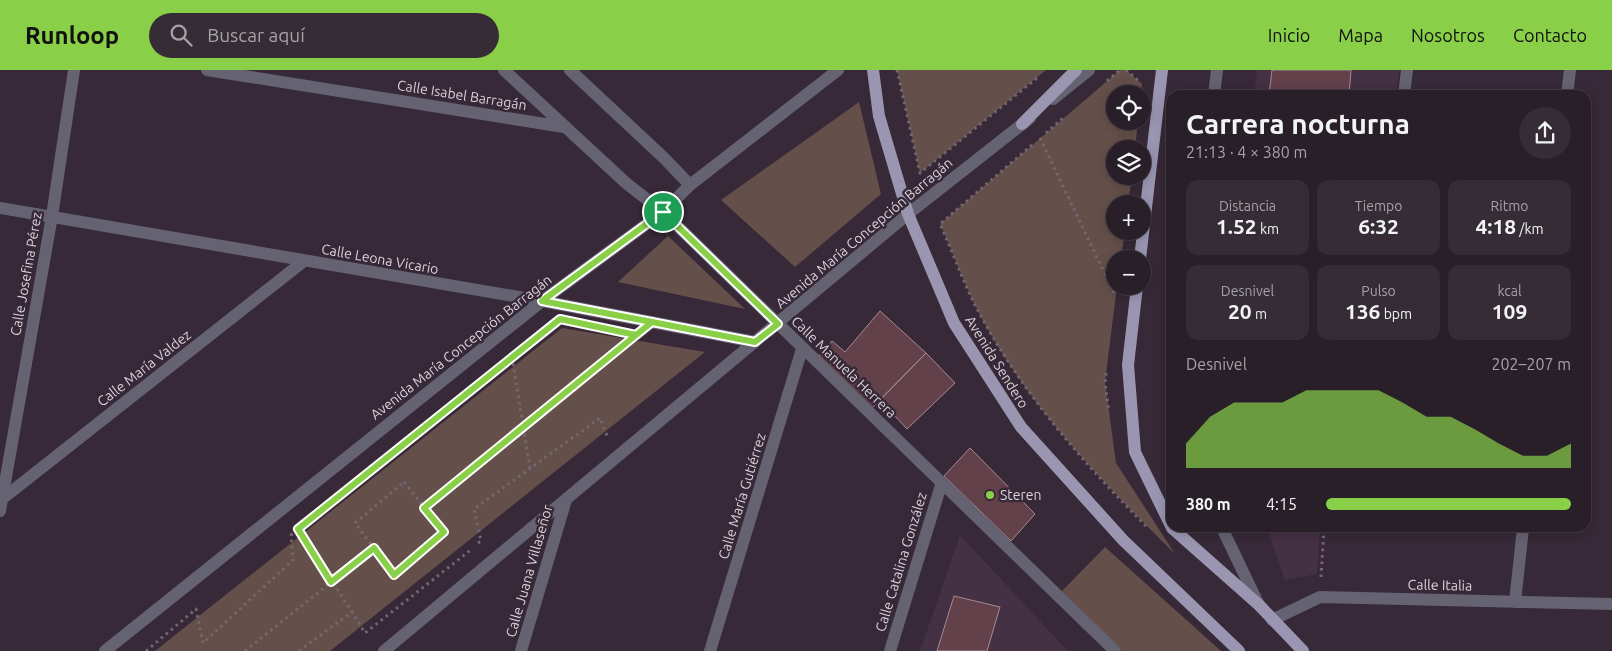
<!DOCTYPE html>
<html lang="es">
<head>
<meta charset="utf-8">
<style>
  :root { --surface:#291f29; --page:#352c35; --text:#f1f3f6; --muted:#a5a2a8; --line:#453d46; --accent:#89cf48 }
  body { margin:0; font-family:Ubuntu,sans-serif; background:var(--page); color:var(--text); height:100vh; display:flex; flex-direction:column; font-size:19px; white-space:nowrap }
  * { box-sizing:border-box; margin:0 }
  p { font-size:16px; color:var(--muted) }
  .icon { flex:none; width:28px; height:28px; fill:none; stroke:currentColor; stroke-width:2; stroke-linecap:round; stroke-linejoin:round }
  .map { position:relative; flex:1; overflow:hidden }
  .sheet { position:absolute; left:1166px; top:20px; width:425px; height:442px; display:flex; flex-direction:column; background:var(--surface); border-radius:15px; box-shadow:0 2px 12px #0003,0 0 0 1px var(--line) }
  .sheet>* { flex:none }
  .tools { position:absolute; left:1106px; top:15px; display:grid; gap:10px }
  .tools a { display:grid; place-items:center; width:45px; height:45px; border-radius:50%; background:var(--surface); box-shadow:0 2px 12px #0003,0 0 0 1px var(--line); font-size:25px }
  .pin { position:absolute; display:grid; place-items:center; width:42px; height:42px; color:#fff; margin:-21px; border:2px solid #fff; border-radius:50%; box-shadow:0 1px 5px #0007 }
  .round { display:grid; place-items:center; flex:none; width:52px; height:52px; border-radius:26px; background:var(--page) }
  .summary { display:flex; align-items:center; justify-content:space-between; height:85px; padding:0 20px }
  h1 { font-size:28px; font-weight:700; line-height:38px }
  .stats { display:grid; grid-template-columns:repeat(3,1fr); gap:8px; height:85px; padding:5px 20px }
  .stats div { display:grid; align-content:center; border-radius:12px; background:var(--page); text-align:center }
  .stats b { font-size:21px; font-weight:700 }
  .stats small { font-size:14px; font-weight:400 }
  .stats p { font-size:14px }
  .chart { height:140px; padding:10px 20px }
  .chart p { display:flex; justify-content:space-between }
  .chart svg { width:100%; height:90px; margin-top:5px; fill:var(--accent); opacity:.7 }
  ul { padding:0 20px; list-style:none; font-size:16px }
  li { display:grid; grid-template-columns:80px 60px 1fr; align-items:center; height:38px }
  li i { height:12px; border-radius:6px; background:var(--accent) }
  header { display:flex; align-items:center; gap:30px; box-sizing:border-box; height:70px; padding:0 25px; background:var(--accent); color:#111 }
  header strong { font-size:24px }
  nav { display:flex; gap:28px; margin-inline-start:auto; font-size:18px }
  .search { width:350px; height:45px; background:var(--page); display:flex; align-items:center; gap:12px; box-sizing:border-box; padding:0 18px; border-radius:28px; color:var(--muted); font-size:19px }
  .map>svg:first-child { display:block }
  .built { fill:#443144 }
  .green { fill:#654f4a }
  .building { fill:#62414b; stroke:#a58c93 }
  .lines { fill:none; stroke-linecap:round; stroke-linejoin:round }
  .path { stroke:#736773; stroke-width:3; stroke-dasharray:2.5 4; stroke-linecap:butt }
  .minor { stroke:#656371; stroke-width:12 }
  .major { stroke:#9a96b2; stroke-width:12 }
  .route-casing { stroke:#fff; stroke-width:10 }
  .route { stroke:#89cf48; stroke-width:6 }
  .poi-dot { fill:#89cf48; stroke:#372937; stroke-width:2 }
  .labels { text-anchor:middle; stroke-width:5; stroke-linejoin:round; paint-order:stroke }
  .street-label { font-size:14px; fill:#dbd2db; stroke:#372937 }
  .poi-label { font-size:14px; fill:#dbd2db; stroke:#372937; text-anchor:start }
</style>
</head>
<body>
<header>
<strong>Runloop</strong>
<div class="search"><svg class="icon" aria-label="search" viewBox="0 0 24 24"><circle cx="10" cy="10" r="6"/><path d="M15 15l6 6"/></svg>Buscar aquí</div>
<nav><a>Inicio</a><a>Mapa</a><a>Nosotros</a><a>Contacto</a></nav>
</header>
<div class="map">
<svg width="1612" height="581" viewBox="0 0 1612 581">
  <rect width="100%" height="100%" fill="#372937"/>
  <path class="built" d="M1257 0H1399L1396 25H1254Z
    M1267 458H1320L1317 504 1285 510Z
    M960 465 1068 581H920Z"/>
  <path class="green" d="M897 0H1046L920 103Z
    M1120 0H1126L1142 14 1141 24H1115V51H1138L1135 79H1115V106H1132L1128 134H1115V161H1125L1121 189H1115V216H1117L1105 312 1116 393 1175 484C1102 412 1030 338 981 247 965 217 954 184 940 154Z
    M859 32 881 124 795 197 721 130Z
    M668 166 745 239 618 212Z
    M562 258 705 282 330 581H155Z
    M1105 477 1221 581H1122L1062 521Z"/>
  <path class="building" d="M1272 0H1351L1349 25H1269Z
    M880 241 926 283 869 341 818 287 832 271 845 282Z
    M926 283 955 313 907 359 880 330Z
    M970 378 1035 444 1011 471 944 406Z
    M954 526 1000 537 987 581H937Z"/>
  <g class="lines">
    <path class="path" d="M897 0 920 103 1037 8
      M1126 0 1140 12
      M1107 11 1120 0
      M1046 63 1064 47
      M1040 68 1115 225
      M1032 75 940 154C954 185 965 218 982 248 1025 326 1084 394 1147 457
      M512 287 530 398
      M1106 303 1105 313 1109 342
      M404 412 444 462 394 505 355 453Z
      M424 438 632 268
      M298 459 352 542
      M478 473 481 471 474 439 600 348 608 368
      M1321 507 1324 458
      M146 581 196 539 203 573 293 490 291 465 554 253
      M245 581 374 478
      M299 581 352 542 365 563 472 479"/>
    <path class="minor" d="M207 0 564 57
      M504 0 626 113 663 142 1115 581
      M570 0 664 88 690 115
      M1214 25 1217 0
      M1404 25 1407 0
      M1567 25 1570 0
      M1053 29 1089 0
      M0 138 542 231 755 272
      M2 429 304 191
      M0 441 52 146 74 0
      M1222 458 1259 535
      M1515 532 1523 458
      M1272 550 1320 527 1612 534
      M105 581 542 231 663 142 690 115 838 0
      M384 581 908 144 1030 48
      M521 581 566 430
      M710 581 802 279
      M890 581 942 412"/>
    <path class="major" d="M873 0 879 46 908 144 954 253 1021 357 1123 470 1239 581
      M1022 54 1076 0
      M1140 189 1162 0
      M1137 216 1128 295 1135 382 1171 456
      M1172 458 1259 535 1303 581"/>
  </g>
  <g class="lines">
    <defs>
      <path id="route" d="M663 142 542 231 652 252 424 438 444 462 394 505 374 478 331 512 298 459 560 249 636 265 652 252 755 272 778 254 663 142"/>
    </defs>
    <use href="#route" class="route-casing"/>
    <use href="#route" class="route"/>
  </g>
  <circle class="poi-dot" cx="990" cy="425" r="5"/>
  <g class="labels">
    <g class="street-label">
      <text transform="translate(462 25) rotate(9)" y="5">Calle Isabel Barragán</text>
      <text transform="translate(864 163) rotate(-40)" y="5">Avenida María Concepción Barragán</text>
      <text transform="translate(380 189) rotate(10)" y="5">Calle Leona Vicario</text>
      <text transform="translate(26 204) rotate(-80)" y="5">Calle Josefina Pérez</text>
      <text transform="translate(461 277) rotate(-38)" y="5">Avenida María Concepción Barragán</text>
      <text transform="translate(997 292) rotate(58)" y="5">Avenida Sendero</text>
      <text transform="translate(844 297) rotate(44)" y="5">Calle Manuela Herrera</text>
      <text transform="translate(144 298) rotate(-38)" y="5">Calle María Valdez</text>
      <text transform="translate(742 426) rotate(-73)" y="5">Calle María Gutiérrez</text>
      <text transform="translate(901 492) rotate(-73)" y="5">Calle Catalina González</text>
      <text transform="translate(529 501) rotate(-74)" y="5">Calle Juana Villaseñor</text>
      <text transform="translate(1440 515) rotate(1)" y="5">Calle Italia</text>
    </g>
    <g class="poi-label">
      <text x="1000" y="430">Steren</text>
    </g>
  </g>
</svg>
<div class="tools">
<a><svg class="icon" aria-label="locate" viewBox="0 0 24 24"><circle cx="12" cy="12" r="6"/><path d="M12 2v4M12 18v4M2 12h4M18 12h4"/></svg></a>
<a><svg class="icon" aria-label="layers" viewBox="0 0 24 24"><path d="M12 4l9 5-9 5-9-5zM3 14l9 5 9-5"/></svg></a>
<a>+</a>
<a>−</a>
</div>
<div class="pin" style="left:663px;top:142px;background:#1e9e55"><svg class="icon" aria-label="arrive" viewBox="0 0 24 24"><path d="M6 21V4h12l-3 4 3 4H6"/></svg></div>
<section class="sheet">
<div class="summary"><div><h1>Carrera nocturna</h1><p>21:13 · 4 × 380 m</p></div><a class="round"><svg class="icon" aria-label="share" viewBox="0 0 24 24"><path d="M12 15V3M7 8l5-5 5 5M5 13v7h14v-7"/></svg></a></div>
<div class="stats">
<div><p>Distancia</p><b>1.52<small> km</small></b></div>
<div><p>Tiempo</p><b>6:32</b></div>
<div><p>Ritmo</p><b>4:18<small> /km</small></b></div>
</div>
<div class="stats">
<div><p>Desnivel</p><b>20<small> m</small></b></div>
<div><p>Pulso</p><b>136<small> bpm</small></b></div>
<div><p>kcal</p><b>109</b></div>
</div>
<div class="chart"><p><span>Desnivel</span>202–207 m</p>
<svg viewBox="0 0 160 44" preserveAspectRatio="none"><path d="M0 44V32L10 19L20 12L30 12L40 12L50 6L60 6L70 6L80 6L90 12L100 19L110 19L120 25L130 32L140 38L150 38L160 32V44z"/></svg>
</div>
<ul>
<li><b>380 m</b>4:15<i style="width:100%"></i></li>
</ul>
</section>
</div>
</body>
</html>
